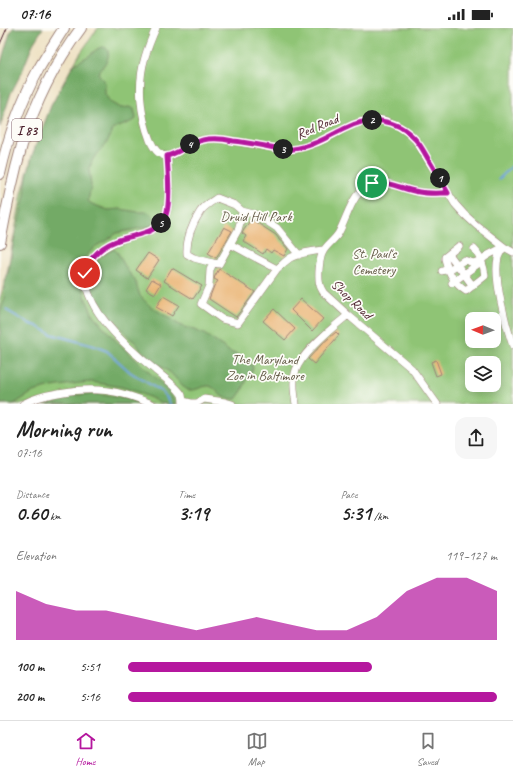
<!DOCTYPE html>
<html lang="en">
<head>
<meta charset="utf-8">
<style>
  :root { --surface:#fff; --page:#f6f6f6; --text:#222; --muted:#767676; --line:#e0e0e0; --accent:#b5179e }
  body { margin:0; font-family:Caveat,sans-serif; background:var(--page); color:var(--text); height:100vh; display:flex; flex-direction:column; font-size:15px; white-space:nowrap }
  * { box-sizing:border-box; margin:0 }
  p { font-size:13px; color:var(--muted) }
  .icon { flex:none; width:22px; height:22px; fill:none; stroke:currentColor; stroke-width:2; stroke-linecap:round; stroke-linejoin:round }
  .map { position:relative; height:376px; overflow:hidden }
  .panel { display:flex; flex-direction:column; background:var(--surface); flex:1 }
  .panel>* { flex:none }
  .needle { width:26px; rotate:271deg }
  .tools { position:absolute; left:465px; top:284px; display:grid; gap:8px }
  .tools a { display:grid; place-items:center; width:36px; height:36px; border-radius:8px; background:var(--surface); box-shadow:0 2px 10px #0003; font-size:20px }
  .pin { position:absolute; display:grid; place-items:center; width:34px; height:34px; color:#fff; margin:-17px; border:2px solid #fff; border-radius:50%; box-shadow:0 1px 4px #0007 }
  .km { position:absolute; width:20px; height:20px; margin:-10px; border-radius:50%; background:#222; color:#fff; font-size:11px; line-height:20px; text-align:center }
  .round { display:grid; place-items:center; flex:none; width:42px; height:42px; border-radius:12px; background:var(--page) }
  .overview { display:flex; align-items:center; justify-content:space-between; height:68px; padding:0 16px }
  h1 { font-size:22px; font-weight:600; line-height:30px }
  .stats { display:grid; grid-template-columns:repeat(3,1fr); gap:6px; height:68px; padding:4px 16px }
  .stats div { display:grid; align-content:center }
  .stats b { font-size:20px; font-weight:600 }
  .stats small { font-size:11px; font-weight:400 }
  .stats p { font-size:11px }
  .chart { height:112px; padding:8px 16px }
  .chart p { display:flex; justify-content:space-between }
  .chart svg { width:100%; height:72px; margin-top:4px; fill:var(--accent); opacity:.7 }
  ul { padding:0 16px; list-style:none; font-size:13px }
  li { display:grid; grid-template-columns:64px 48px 1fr; align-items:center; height:30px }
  li i { height:10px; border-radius:5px; background:var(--accent) }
  .status { display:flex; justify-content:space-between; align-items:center; height:28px; padding:0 20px; background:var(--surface); direction:ltr }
  .status svg { height:11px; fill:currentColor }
  .tab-bar { display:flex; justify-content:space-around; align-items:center; height:56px; border-top:1px solid var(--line); background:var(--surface); font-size:11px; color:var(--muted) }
  .tab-bar a { display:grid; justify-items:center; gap:2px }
  .tab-bar .on { color:var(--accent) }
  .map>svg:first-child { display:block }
  .green { fill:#8fc475; stroke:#6c7250; fill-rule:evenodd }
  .forest { fill:#73aa66; stroke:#5e6448 }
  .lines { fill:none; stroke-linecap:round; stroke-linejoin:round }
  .stream { stroke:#71a4dd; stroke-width:2 }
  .building { fill:#eab372 }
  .minor-casing { stroke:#9c8076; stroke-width:8 }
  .highway-casing { stroke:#9c8076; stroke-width:12 }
  .minor { stroke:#fff; stroke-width:7 }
  .highway { stroke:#fff; stroke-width:10 }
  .tram { stroke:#4a1f2b; stroke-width:1 }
  .route-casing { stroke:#fff; stroke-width:8 }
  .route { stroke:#b5179e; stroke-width:5 }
  .labels { text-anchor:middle; stroke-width:3.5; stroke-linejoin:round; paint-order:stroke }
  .shield { fill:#fdfcf7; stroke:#806168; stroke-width:1 }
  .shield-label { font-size:13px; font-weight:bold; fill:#4a1f2b }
  .street-label { font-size:14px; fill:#4a1f2b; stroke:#fdfcf7 }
  .park-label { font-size:14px; fill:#625945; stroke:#fdfcf7 }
</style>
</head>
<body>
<div class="status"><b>07:16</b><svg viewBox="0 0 49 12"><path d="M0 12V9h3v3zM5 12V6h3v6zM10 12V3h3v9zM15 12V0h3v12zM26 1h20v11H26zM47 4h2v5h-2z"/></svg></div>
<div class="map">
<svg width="513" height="376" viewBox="0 0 513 376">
  <rect width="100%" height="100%" fill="#fdfcf7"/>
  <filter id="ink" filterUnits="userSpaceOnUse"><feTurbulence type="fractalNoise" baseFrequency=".025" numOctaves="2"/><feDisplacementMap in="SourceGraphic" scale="8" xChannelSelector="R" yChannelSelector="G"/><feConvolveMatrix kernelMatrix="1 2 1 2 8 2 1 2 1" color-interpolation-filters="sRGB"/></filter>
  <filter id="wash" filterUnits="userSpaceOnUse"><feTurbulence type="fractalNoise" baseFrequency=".012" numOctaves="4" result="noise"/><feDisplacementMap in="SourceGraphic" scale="16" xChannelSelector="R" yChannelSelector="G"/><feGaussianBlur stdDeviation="0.9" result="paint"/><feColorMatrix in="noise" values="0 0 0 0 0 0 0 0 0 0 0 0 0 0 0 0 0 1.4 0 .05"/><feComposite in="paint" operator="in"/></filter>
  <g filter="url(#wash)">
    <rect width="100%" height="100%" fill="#eee1c2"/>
    <path class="green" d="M98 0H513V376H0V271L7 245 22 165 33 125 51 78 79 27ZM472 291H494V313H472ZM472 335H494V357H472Z"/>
    <path class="forest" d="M13 0H43L33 16 22 44 11 65 0 99V39L4 24 10 5Z
      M102 19 106 20C113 28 103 38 98 45L105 55V66L110 74 120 80 130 79 134 81 136 90 135 92 119 99 118 98 113 102 106 116 93 131 89 141 91 158 88 173 92 176 108 182 120 181 138 184H148L152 187 154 189 153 196 151 198 117 205 107 212 96 218 83 231 80 239 81 251 86 271 93 287 116 313 168 362 174 372V376H165L137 364 122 359 92 354 80 355 52 359 33 364 14 376H0V283L5 271 4 258 9 242 14 213 25 167 27 147 33 125 51 78 73 37 90 27 97 21Z
      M114 221 118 225 127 242 135 252 140 268 150 278 181 298 194 302 204 306 222 318 230 324 239 327 252 337 253 340 252 343 248 349 242 363 236 371C232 371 226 370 223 369 218 366 216 360 210 358 202 357 194 365 185 361L171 345 157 336 141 322 136 315 129 309 99 276 92 264 90 258V248L93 238 97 232 102 227Z
      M95 366 129 371 140 376H36L51 371 74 367Z"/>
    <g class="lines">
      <path class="stream" d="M499 151 513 137
        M6 282 28 295 37 298 51 306 94 318 107 323 130 344 162 364 167 370 170 376"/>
    </g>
    <g id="blocks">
      <path class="building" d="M251 191 276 207 279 211V212L282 214 288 221 284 228 273 222 271 225 266 221 263 226 243 213 246 208 242 205Z
        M224 199 232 203 216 230 208 225Z
        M148 225 159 232 147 250 136 242Z
        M172 240 202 258 193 271 164 253Z
        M219 241 255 264 236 289 209 271 214 258 218 253 214 251 215 248Z
        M152 251 161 256 155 266 146 261Z
        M163 268 179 277 172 288 156 279Z
        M301 271 323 291 312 303 291 282Z
        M274 281 295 301 285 312 263 293Z
        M336 304 339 307 314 336 308 331 322 316Z
        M436 332 441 346 436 348 431 334Z"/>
    </g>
  </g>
  <g filter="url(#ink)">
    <use href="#blocks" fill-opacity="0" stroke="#9c8076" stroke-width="1"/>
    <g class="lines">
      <defs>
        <path id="minor" d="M156 0C152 9 148 19 145 29 137 56 140 86 150 112 153 119 158 128 167 128 175 128 181 121 188 117 198 112 209 110 220 111 234 113 248 115 262 118 273 120 285 122 296 121 343 113 367 65 415 111L455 176 464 186 476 197 504 219 513 224
          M167 129C168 145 172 182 162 194 155 203 142 205 132 208 116 213 100 219 91 233 86 239 84 248 86 256 92 289 130 322 155 342 162 348 178 359 182 367 183 370 183 373 183 376
          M242 183 257 187 277 200 299 227
          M230 216 277 241
          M459 218 445 229V231C448 243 454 256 466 263L485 248C484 239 481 228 474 221
          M504 219C502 222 499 226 498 230 493 250 506 298 513 318
          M449 226 473 258
          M213 235 194 230 187 226C186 212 192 196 200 184 204 178 211 174 217 170L235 177 242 183 241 191 238 202 219 236 213 235 210 242 209 258 201 276 222 291 238 295 277 241C282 237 286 232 292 229 301 225 313 223 323 222
          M442 243 452 240 464 232 474 235 481 232
          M452 255 478 236C484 227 495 224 504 219
          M183 373 191 375H197L204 371 225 374 232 376
          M23 376C34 370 46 367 58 365 94 358 119 362 152 376
          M296 376C294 365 292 352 296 342 302 324 333 299 348 287
          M437 376 412 341 348 287 324 265C323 264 322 262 321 260 317 252 319 229 324 222 328 216 334 212 338 206 348 189 352 161 374 155 384 152 406 162 418 164 428 166 438 165 448 165"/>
        <path id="highway" d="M0 146C8 110 20 75 38 42 46 28 55 14 64 0
          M0 215C6 182 13 149 22 117 35 75 55 35 81 0"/>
      </defs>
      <use href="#minor" class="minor-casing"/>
      <use href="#highway" class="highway-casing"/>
      <use href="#minor" class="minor"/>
      <use href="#highway" class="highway"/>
      <path class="tram" d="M0 16 7 0"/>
    </g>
  </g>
  <g class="lines" filter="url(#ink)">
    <defs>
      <path id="route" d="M85 245C87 239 89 234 93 229 99 222 108 216 116 213 133 206 158 207 166 187 171 173 168 144 167 128 182 124 191 113 208 111 217 110 225 111 233 113 243 114 254 116 265 118 274 120 283 122 293 121 312 119 329 108 346 100 370 88 396 90 415 111 421 117 425 126 430 134 436 144 442 154 448 165 439 165 429 166 419 164 404 162 387 152 372 155"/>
    </defs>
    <use href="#route" class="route-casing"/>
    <use href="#route" class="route"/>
  </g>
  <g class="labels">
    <rect class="shield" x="12" y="91" width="30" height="22" rx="3"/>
    <g class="shield-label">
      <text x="27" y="107">I 83</text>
    </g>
    <g class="street-label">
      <text transform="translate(317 98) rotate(-23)" y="5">Red Road</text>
      <text transform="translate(352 271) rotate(44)" y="5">Shop Road</text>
    </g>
    <g class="park-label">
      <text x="256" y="193">Druid Hill Park</text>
      <text x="374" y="230">St. Paul's<tspan x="374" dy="16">Cemetery</tspan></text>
      <text x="265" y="336">The Maryland<tspan x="265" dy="16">Zoo in Baltimore</tspan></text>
    </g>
  </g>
</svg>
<div class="tools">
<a><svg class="needle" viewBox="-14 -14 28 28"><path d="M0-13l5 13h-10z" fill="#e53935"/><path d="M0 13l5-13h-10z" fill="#767676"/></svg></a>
<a><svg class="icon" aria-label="layers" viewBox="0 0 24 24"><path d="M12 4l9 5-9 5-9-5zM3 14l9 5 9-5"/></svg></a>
</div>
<div class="pin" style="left:372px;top:155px;background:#1e9e55"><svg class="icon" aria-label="arrive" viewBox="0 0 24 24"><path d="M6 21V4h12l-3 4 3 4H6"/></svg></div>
<div class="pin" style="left:85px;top:245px;background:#d93025"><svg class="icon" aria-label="check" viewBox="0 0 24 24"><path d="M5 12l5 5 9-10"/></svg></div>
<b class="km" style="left:440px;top:150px">1</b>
<b class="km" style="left:372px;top:92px">2</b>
<b class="km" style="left:283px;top:121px">3</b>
<b class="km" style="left:190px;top:116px">4</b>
<b class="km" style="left:161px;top:195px">5</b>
</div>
<section class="panel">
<div class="overview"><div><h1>Morning run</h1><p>07:16</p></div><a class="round"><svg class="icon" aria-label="share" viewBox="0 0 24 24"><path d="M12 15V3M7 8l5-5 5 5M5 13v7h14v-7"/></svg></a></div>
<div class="stats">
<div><p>Distance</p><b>0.60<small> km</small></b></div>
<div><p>Time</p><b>3:19</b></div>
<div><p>Pace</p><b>5:31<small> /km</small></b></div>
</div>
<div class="chart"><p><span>Elevation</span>119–127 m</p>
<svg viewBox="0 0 160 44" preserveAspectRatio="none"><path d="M0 44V14L10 22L20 26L30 26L40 30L50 34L60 38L70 34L80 30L90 34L100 38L110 38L120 30L130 14L140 6L150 6L160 14V44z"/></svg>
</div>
<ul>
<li><b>100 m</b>5:51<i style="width:66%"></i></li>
<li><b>200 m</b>5:16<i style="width:100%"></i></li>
</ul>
</section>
<nav class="tab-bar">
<a class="on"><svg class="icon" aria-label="home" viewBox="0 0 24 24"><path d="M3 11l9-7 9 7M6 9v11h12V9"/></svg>Home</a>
<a><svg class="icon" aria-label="map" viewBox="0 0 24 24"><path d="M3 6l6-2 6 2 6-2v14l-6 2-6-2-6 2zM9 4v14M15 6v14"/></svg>Map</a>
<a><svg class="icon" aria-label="saved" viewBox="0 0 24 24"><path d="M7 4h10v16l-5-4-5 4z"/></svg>Saved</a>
</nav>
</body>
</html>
